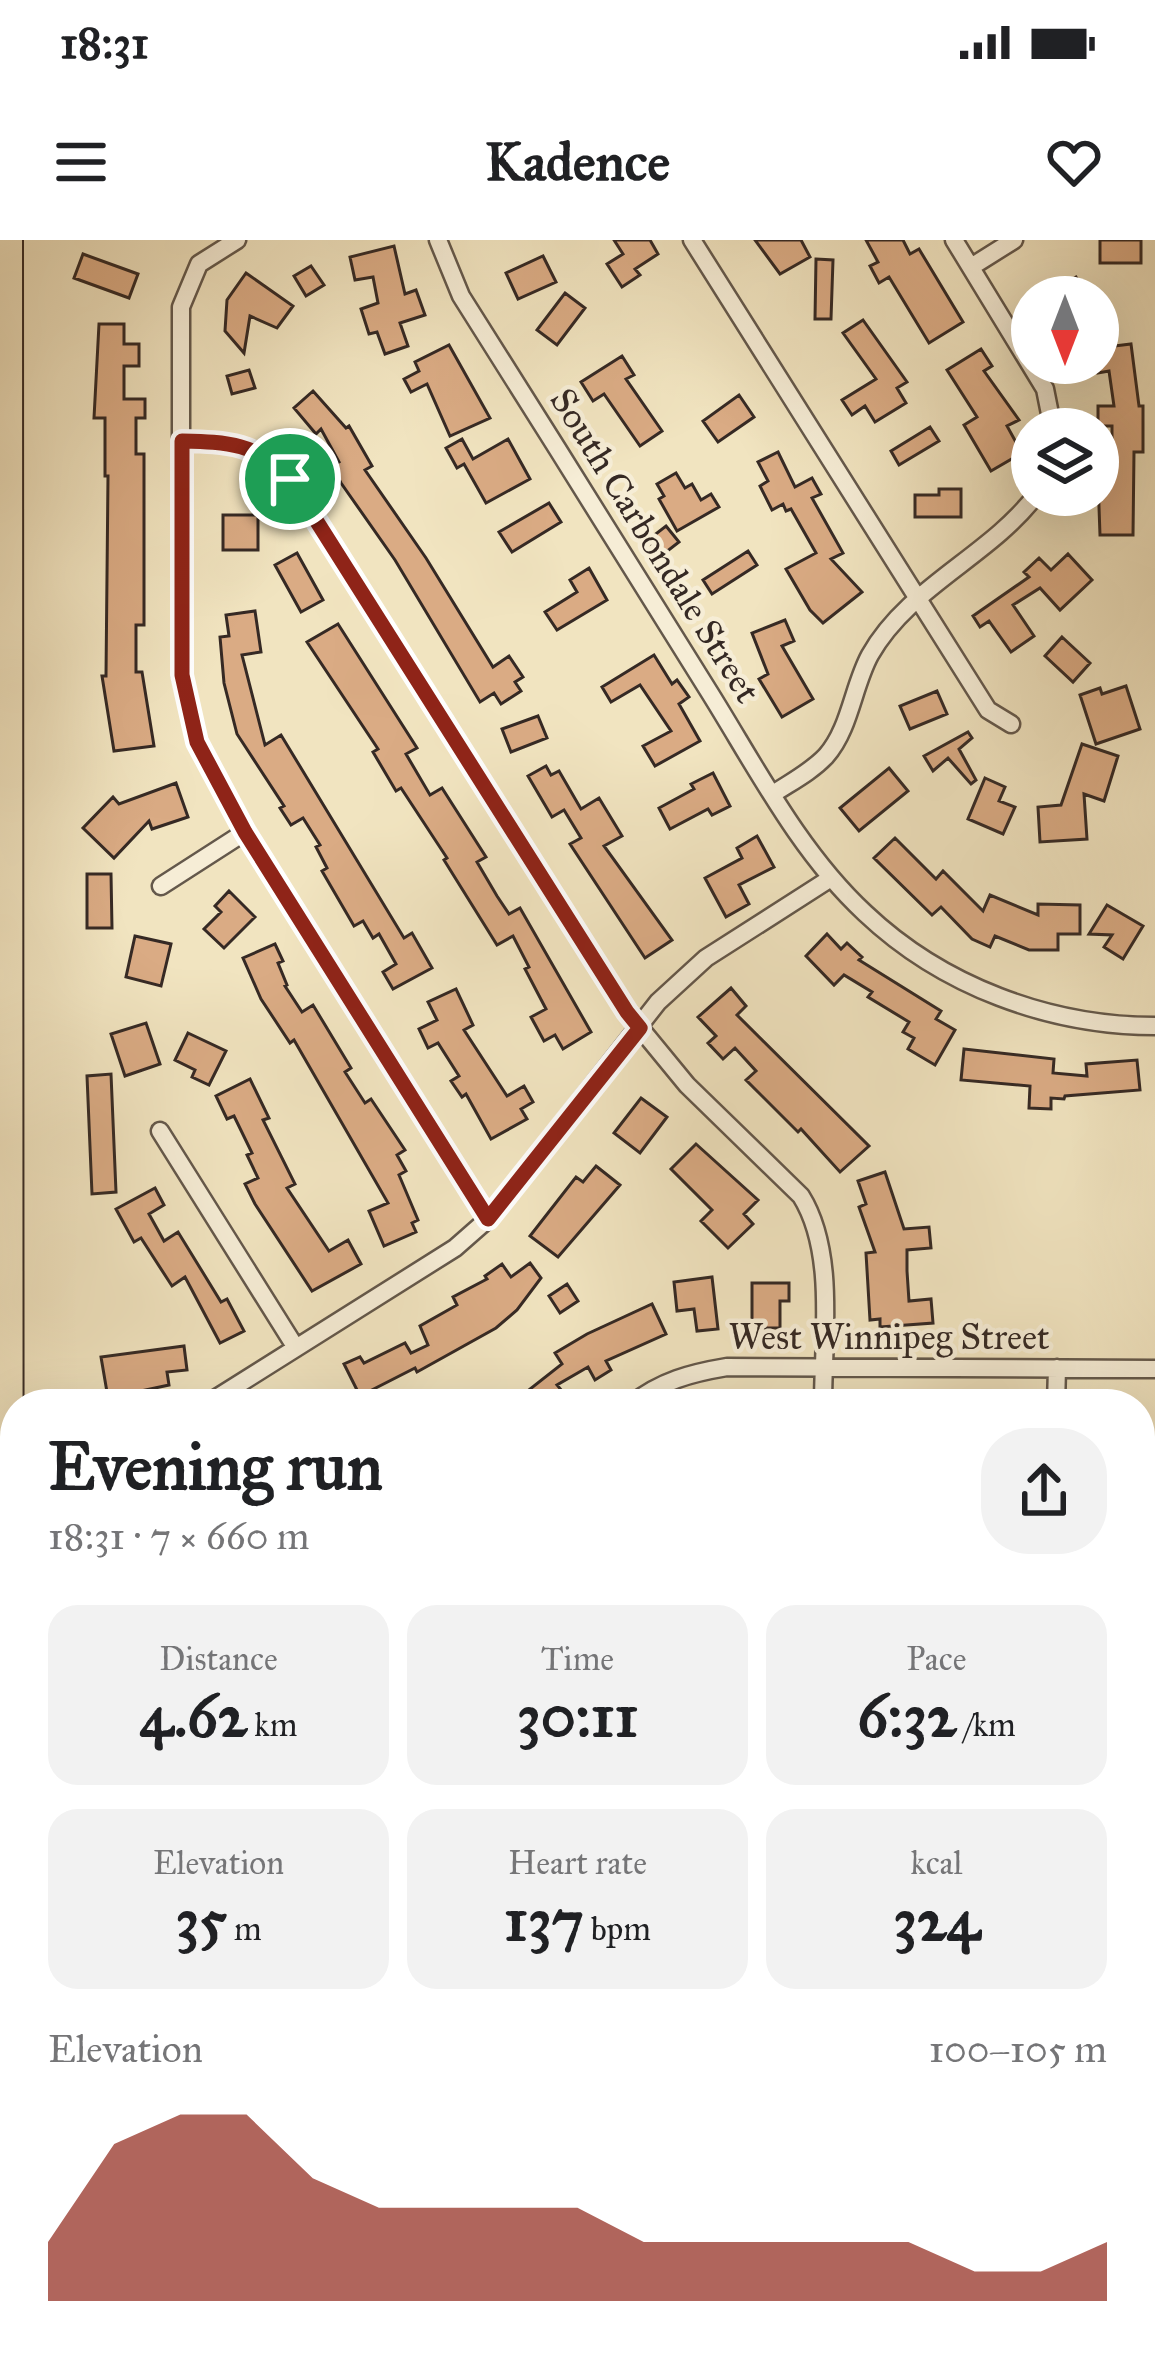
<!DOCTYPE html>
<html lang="en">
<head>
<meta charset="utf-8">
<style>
  :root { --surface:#fff; --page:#f2f2f2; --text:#202124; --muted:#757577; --accent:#8f2418 }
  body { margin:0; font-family:"IM FELL Great Primer",serif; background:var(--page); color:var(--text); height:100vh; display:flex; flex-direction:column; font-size:45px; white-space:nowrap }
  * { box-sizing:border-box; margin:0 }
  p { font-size:39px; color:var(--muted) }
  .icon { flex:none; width:66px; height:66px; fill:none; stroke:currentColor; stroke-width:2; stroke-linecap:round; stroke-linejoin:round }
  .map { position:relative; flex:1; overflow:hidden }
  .sheet { position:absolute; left:0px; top:1149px; width:1155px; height:975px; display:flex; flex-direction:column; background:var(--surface); border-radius:48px 48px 0 0; box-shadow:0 12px 48px #0002 }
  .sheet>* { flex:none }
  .needle { width:78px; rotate:180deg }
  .controls { position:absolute; left:1011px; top:36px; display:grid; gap:24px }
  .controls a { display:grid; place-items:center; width:108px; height:108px; border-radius:50%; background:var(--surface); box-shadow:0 12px 48px #0002; font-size:60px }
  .pin { position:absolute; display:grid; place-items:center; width:102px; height:102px; color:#fff; margin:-51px; border:6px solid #fff; border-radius:50%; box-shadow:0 3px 12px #0007 }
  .round { display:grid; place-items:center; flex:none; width:126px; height:126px; border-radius:48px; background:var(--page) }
  .head { display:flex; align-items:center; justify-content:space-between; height:204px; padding:0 48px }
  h1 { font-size:66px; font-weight:700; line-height:90px }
  .metrics { display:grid; grid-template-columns:repeat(3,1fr); gap:18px; height:204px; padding:12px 48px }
  .metrics div { display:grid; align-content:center; border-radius:30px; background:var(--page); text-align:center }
  .metrics b { font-size:60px; font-weight:700 }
  .metrics small { font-size:33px; font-weight:400 }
  .metrics p { font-size:33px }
  .chart { height:336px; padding:24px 48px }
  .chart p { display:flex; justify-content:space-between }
  .chart svg { width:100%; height:216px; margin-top:12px; fill:var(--accent); opacity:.7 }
  .status { display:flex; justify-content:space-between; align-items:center; height:84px; padding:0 60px; background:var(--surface); direction:ltr }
  .status svg { height:33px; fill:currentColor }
  header { display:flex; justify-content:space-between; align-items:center; height:156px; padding:0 48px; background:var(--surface); font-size:54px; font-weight:700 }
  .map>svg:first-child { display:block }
  .green { fill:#b4c597; stroke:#74775e; stroke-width:3 }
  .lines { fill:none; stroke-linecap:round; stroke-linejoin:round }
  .canal { stroke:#9bbeb5; stroke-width:21 }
  .building { fill:#daab84; stroke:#352924; stroke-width:3 }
  .lane-casing { stroke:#64584b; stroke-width:12 }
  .street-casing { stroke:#64584b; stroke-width:21 }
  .secondary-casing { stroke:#352924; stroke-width:28 }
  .primary-casing { stroke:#352924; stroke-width:28 }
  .lane { stroke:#f6edd6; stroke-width:8 }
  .street { stroke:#f6edd6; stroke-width:16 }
  .secondary { stroke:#f6edd6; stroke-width:24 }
  .primary { stroke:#f1e4c0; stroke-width:24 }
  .route-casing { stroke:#fff; stroke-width:24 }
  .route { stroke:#8f2418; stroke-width:15 }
  .labels { text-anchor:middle; stroke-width:9; stroke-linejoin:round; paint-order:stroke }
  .street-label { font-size:36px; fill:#352924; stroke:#f6edd6 }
</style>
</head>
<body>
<div class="status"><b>18:31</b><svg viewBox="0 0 49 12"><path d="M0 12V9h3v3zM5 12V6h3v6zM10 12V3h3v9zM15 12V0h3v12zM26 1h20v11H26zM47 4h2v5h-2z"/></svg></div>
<header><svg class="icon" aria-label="menu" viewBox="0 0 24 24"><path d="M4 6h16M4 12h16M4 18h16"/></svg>Kadence<svg class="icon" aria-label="heart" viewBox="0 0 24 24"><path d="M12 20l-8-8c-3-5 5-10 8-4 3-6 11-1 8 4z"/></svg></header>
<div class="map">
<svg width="1155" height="2122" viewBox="0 0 1155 2122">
  <rect width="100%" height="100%" fill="#f1e4c0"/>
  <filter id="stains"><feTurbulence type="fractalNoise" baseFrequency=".00167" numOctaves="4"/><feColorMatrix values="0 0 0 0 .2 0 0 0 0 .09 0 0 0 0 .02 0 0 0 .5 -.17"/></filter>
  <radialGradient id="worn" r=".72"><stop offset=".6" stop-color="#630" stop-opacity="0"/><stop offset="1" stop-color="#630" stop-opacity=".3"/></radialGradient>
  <path class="green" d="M1140 2046H1155L1144 2122H440L423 2109H1140Z"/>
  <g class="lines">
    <path class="canal" d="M394 2109 416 2122
      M1144 2122 1155 2088"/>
  </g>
  <path class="building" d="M614 0H650L658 14 635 29 640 35 622 47 607 24 623 14Z
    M755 0H801L810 17 780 34Z
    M866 0H903L910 14 919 9 963 82 929 103 889 37 879 43 870 26 878 22Z
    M1100 0H1141V23H1100Z
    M394 6 405 54 416 50 425 75 400 83 408 106 385 114 377 92 369 94 361 69 378 63 373 37 355 40 350 17Z
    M83 14 138 34 129 58 74 38Z
    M543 16 556 42 518 59 506 33Z
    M816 19 833 20 831 79H815Z
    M311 26 324 45 306 56 294 36Z
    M246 33 293 66 277 88 250 76 244 113 225 91 227 60Z
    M1076 37 1089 57H1045Z
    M565 53 585 68 557 105 537 90Z
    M863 80 907 142 897 148 906 163 875 182 865 166 852 175 842 160 876 139 843 93Z
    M99 84H124V104H139V126H124V159H145V178H136V214H144V385H136V432H142L154 506 114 511 102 436H106L108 236H105V178H94Z
    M1131 104 1139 166H1143V212H1134L1133 295H1100L1098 239H1112V186H1098V166H1114L1109 131 1098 133V108Z
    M449 105 490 178 450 196 427 144 411 152 404 139 419 131 415 122Z
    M981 109 992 126 984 131 1019 180 1007 186 1022 213 991 231 964 185 977 177 947 130Z
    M622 116 634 135 626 139 662 191 640 206 604 154 593 161 581 142Z
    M249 130 255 148 232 154 227 136Z
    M313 151 346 188 349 186 372 226 365 230 426 318 493 427 509 416 523 437 515 442 521 451 501 464 494 453 480 462 395 320 341 243 332 226 339 222 321 189 316 194 294 168Z
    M739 155 754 177 718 202 703 181Z
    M930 187 939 201 899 225 891 211Z
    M462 199 473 219 508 199 530 239 486 263 464 224 457 228 446 208Z
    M778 212 795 247 812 238 821 254 812 258 843 313 831 319 862 352 823 383 810 370 786 329 816 313 791 269 786 271 783 264 772 270 760 246 768 241 758 222Z
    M676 233 685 248 692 244 701 260 711 254 719 267 677 291 659 259 664 256 657 244Z
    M939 249H961V277H915V255H939Z
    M549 263 561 282 512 312 499 292Z
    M223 275H258V310H223Z
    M666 286 679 302 661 316 648 300Z
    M748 311 757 325 712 354 703 340Z
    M297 313 323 360 301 372 275 325Z
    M1068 314 1092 340 1060 370 1040 348 1013 365 1034 396 1011 412 989 381 980 387 973 376 1029 337 1024 332 1039 318 1051 330Z
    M589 328 607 360 557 390 545 372 577 352 570 340Z
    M255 371 261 412 242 415 265 505 281 495 404 698 412 693 432 728 393 749 383 732 396 724 379 694 373 698 363 681 354 686 322 631 327 628 316 607 320 605 303 578 291 585 280 568 284 566 237 494 224 443 220 397 229 396 226 375Z
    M785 380 794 401 782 406 813 459 782 477 759 439 768 434 752 393Z
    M338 384 417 508 406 514 430 555 442 548 486 617 477 622 497 656 509 674 520 668 591 792 563 809 555 795 544 801 531 777 546 769 525 729 529 727 513 696 497 705 444 620 447 618 401 548 396 551 373 512 378 509 307 402Z
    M1062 397 1090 423 1073 442 1045 416Z
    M654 415 672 444 677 440 689 457 679 464 700 501 655 526 643 506 671 491 640 445 611 462 602 447Z
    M1126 446 1140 489 1096 504 1080 455 1100 448 1102 454Z
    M937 451 947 474 910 489 900 466Z
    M538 476 547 498 511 512 502 489Z
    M968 492 972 498 959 509 976 540 971 544 948 518 933 531 924 516Z
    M1082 504 1118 516 1104 561 1084 554 1087 599 1040 602 1038 567 1061 565Z
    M546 526 551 535 559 531 581 569 599 558 622 596 604 606 672 700 645 718 570 604 581 598 564 570 552 577 528 536Z
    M889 528 908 551 859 591 840 568Z
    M713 533 730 566 712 575 708 569 670 589 659 568 694 549 691 544Z
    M985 538 1005 547 999 561 1015 567 1003 594 968 579Z
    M176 543 188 577 152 589 149 581 114 618 83 588 113 557 119 564Z
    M757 596 774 627 739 645 749 664 726 677 705 638 742 618 737 608Z
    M895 598 936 639 943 631 983 671 990 655 1038 675V664L1080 665V694H1058V710H1029L995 696 990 707 972 699 941 667 932 675 874 618Z
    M87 634H111L112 688H87Z
    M229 651 255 677 224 708 204 689 221 672 215 666Z
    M1107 665 1143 686 1123 719 1104 707 1112 695 1089 694Z
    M827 694 841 709 847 703 862 717 859 720 941 771 936 779 955 790 935 825 908 809 914 798 903 792 909 782 868 757 872 752 844 735 834 745 806 716Z
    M135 696 171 704 161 746 126 737Z
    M275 704 283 721 278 723 287 745 285 746 302 772 313 765 351 828 345 832 365 863 371 859 405 910 397 915 406 931 399 935 418 980 412 983 416 992 384 1006 369 971 388 963 294 800 290 803 261 759 243 718Z
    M731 748 746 766 737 775 869 906 840 932 801 889 798 892 746 840 756 831 735 808 723 819 708 803 716 796 698 777Z
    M456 749 473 785 464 790 507 856 524 846 533 862 521 869 527 879 491 899 466 854 462 857 451 841 459 836 438 803 428 808 419 789 437 780 428 762Z
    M146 783 160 824 125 836 111 794Z
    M188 793 226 811 209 845 192 837 195 830 175 820Z
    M964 809 1054 819 1053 833 1087 836 1086 824 1137 820 1140 850 1065 856 1064 859 1051 858V869L1029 868 1030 846 961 840Z
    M111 834 116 952 92 954 87 836Z
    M250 839 269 878 263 880 295 944 287 948 329 1011 348 1000 361 1024 312 1051 255 964 245 944 258 938 247 915 252 913 234 876 227 879 216 856Z
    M641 858 667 877 640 913 614 893Z
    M696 904 758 960 744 974 753 984 728 1008 701 981 712 970 671 929Z
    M596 926 620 945 558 1017 530 996 576 937 583 942Z
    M885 932 904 989 929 987 931 1008 907 1010V1031L909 1061 931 1059 933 1083 880 1087V1079L870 1080 866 1013 875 1012 859 967 866 964 858 941Z
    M155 948 164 965 149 974 164 1001 178 992 221 1062 227 1059 244 1091 220 1103 185 1037 172 1046 141 998 134 1002 116 969Z
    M530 1023 541 1038 517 1070 496 1088 417 1132 415 1128 360 1156 344 1124 360 1117 364 1123 405 1103 411 1113 428 1105 420 1086 457 1065 453 1057 487 1039 485 1036 502 1024 511 1037Z
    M712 1037 718 1089 697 1091 694 1069 677 1071 674 1042Z
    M752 1043H789V1061H780V1088H752Z
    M567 1044 578 1061 560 1073 549 1056Z
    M652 1064 666 1094 606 1121 611 1130 595 1140 588 1127 557 1145 567 1157 558 1164H511L562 1124 555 1113 587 1094Z
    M184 1106 187 1130 167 1132 169 1145 108 1158 101 1117Z"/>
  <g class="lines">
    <defs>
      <path id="lane" d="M1140 2032 1155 2031"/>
      <path id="street" d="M237 0 199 24 181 67V435L197 502 245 592 488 979
        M438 0 461 56C544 187 626 318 708 450 755 525 799 612 865 673 942 746 1049 786 1155 786
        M692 0 988 470 1011 484
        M954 0 1045 149 1053 189
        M971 27 1014 0
        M181 201C227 202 259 202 290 239L627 772 687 845 801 956C836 1012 823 1099 823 1164
        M773 554C791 542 811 532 826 516 850 489 853 446 870 415 908 347 990 316 1036 255
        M161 646 245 592
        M160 891 296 1108
        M207 1164 455 1008 488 979 658 762 706 718 831 638
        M632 1164C661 1141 691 1133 727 1127L1155 1129
        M1056 1164 1057 1128"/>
      <path id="secondary" d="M322 2109 340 2122"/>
      <path id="primary" d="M10 0 11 2122"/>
    </defs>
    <use href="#lane" class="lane-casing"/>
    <use href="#street" class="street-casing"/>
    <use href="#secondary" class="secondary-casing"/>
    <use href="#primary" class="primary-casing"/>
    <use href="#lane" class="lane"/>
    <use href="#street" class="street"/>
    <use href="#secondary" class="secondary"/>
    <use href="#primary" class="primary"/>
  </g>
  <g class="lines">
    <defs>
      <path id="route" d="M182 201C227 202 258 203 290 239L627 772 640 788 488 979 245 592 197 502 182 435Z"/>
    </defs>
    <use href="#route" class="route-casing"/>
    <use href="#route" class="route"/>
  </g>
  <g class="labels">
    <g class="street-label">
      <text transform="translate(656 305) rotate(58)" y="13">South Carbondale Street</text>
      <text x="889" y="1109">West Winnipeg Street</text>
    </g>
  </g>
  <rect width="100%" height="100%" filter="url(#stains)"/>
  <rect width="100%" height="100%" fill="url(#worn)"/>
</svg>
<div class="controls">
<a><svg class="needle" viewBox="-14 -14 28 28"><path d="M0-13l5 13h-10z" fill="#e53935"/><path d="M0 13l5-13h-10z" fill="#757577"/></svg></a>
<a><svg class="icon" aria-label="layers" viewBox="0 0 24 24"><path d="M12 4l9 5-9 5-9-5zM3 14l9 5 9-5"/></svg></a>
</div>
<div class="pin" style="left:290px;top:239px;background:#1e9e55"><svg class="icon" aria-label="arrive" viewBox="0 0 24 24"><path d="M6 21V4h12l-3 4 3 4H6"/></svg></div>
<section class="sheet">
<div class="head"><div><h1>Evening run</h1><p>18:31 · 7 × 660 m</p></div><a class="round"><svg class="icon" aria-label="share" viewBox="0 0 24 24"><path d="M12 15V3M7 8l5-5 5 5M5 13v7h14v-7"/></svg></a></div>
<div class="metrics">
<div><p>Distance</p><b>4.62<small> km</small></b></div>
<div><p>Time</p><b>30:11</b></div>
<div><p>Pace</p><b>6:32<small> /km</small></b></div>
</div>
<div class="metrics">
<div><p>Elevation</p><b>35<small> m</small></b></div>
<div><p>Heart rate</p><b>137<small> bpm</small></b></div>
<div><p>kcal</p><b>324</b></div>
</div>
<div class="chart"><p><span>Elevation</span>100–105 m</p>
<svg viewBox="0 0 160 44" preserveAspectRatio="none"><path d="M0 44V32L10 12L20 6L30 6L40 19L50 25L60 25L70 25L80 25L90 32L100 32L110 32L120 32L130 32L140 38L150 38L160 32V44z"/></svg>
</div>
</section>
</div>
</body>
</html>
